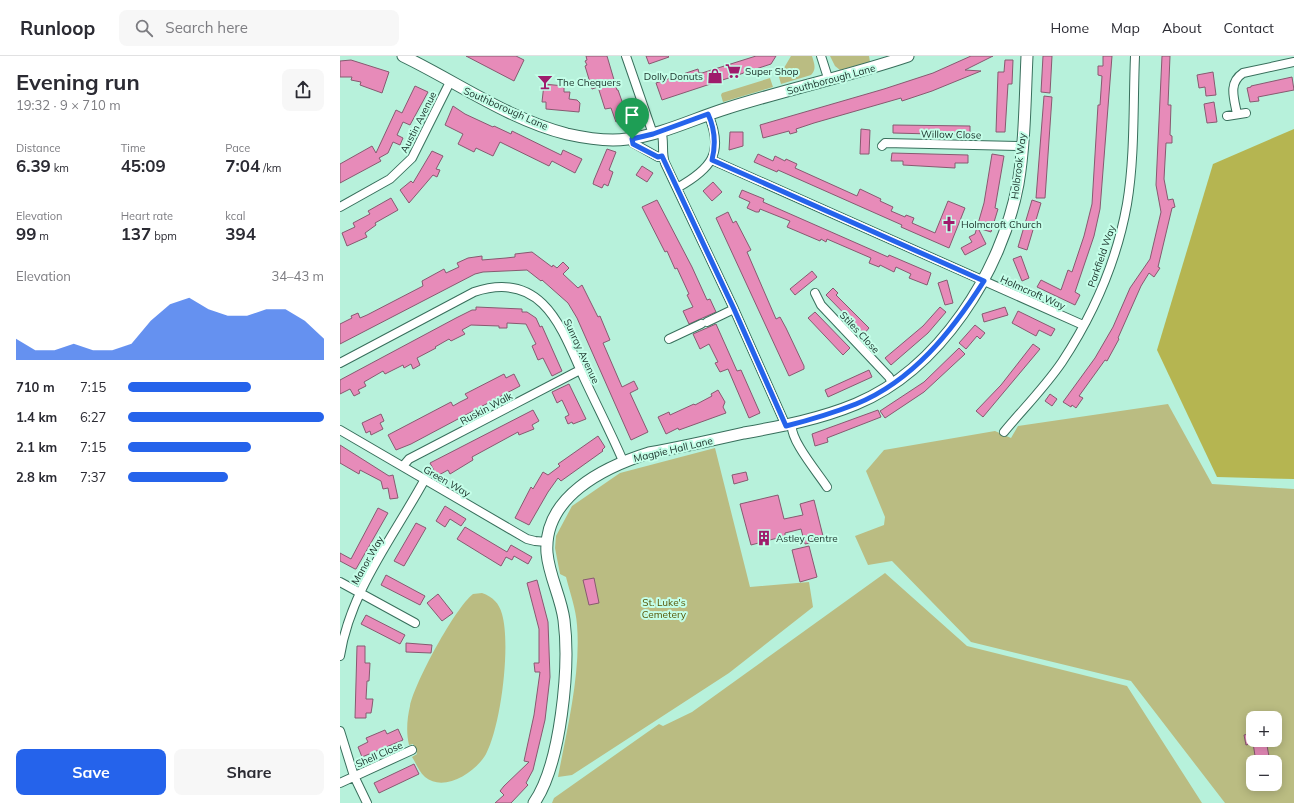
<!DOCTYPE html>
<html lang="en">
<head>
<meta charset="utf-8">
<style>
  :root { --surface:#fff; --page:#f7f7f7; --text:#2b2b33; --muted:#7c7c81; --line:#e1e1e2; --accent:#2563eb }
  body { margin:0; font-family:Mulish,sans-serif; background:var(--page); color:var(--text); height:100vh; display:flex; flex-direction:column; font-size:15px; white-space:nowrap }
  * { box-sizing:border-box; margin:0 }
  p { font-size:13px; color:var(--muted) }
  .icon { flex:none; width:22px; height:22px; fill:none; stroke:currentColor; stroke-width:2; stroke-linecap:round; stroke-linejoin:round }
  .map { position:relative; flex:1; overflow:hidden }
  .details { display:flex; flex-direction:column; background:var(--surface); width:340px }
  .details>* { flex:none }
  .fabs { position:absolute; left:906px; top:655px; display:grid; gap:8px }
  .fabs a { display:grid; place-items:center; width:36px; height:36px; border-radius:8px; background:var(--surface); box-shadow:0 2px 10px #0003; font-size:20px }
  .pin { position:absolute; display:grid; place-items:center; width:34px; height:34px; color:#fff; margin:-41px -17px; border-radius:50% 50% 50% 0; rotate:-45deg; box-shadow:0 0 4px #0007 }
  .pin .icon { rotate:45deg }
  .round { display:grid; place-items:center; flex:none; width:42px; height:42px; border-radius:8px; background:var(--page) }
  .head { display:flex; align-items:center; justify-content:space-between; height:68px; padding:0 16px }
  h1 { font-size:22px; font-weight:700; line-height:30px }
  .figures { display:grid; grid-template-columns:repeat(3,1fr); gap:6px; height:68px; padding:4px 16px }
  .figures div { display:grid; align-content:center }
  .figures b { font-size:17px; font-weight:700 }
  .figures small { font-size:11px; font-weight:400 }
  .figures p { font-size:11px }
  .chart { height:112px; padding:8px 16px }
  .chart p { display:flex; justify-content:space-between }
  .chart svg { width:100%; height:72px; margin-top:4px; fill:var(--accent); opacity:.7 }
  .primary-button { display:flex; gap:8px; margin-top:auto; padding:8px 16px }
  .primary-button a { flex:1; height:46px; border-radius:8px; background:var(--accent); color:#fff; font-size:16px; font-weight:700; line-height:46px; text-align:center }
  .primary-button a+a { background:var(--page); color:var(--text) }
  ul { padding:0 16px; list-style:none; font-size:13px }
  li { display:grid; grid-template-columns:64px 48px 1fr; align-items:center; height:30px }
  li i { height:10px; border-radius:5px; background:var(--accent) }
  header { display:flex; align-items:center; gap:24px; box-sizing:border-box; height:56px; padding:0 20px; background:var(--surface); border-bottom:1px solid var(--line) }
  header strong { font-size:19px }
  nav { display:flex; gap:22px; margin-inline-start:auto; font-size:14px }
  .search { width:280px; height:36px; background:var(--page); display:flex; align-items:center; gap:10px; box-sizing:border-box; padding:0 14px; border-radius:8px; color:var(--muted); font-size:15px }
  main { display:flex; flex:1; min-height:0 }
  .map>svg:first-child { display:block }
  .green { fill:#babc82; fill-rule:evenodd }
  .forest { fill:#b5b551 }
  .building { fill:#e78bb9; stroke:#875a70 }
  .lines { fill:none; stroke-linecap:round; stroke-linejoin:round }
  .street-casing { stroke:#386f5c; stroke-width:10 }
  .secondary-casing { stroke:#386f5c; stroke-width:13 }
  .street { stroke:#fff; stroke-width:8 }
  .secondary { stroke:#fff; stroke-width:11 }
  .route-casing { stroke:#fff; stroke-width:8 }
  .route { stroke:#2563eb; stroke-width:5 }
  .labels { text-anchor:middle; stroke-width:4; stroke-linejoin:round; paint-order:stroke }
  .poi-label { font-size:10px; fill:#1a3129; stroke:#c4fee8; text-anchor:start }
  .street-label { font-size:10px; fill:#1a3129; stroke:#c4fee8 }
  .park-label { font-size:10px; fill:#555505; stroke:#c4fee8 }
</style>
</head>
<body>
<header>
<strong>Runloop</strong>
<div class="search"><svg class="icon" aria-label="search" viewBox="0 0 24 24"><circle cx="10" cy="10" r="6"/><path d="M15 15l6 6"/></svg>Search here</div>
<nav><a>Home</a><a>Map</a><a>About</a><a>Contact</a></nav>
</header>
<main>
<section class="details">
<div class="head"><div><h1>Evening run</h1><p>19:32 · 9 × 710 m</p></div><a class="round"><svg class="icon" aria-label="share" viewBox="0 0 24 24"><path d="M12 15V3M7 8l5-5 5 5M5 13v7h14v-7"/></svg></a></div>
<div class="figures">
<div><p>Distance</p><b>6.39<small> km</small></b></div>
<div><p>Time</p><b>45:09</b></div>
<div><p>Pace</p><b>7:04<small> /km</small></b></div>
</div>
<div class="figures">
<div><p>Elevation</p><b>99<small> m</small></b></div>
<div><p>Heart rate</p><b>137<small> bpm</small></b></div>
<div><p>kcal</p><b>394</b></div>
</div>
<div class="chart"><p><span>Elevation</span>34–43 m</p>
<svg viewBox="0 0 160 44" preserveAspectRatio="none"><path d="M0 44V31L10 38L20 38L30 34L40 38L50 38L60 34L70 20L80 10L90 6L100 13L110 17L120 17L130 13L140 13L150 20L160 31V44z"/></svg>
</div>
<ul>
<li><b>710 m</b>7:15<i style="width:63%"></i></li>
<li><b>1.4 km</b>6:27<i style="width:100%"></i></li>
<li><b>2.1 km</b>7:15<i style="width:63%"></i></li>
<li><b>2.8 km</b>7:37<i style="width:51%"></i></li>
</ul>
<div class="primary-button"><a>Save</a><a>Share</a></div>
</section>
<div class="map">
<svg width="954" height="747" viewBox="0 0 954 747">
  <rect width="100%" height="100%" fill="#b7f1db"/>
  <path class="green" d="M451 0H472C474 7 477 13 471 19L441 28 438 18 441 17Z
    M490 0H529L530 6 500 14 495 10Z
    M430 22 433 31 383 46 381 39 382 37Z
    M828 348 872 428 954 433V747H885L791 625 631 586 552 505 528 509 515 480 544 469 545 461 526 415 544 394 655 375 671 382 678 370ZM913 662H935V684H913ZM913 706H935V728H913Z
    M375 392 410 531 469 526 473 551 389 617 232 719 218 721C227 673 241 617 237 569 236 553 230 537 226 521L220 518 215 492 216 480 232 450 280 417Z
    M545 517 627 590 787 630 862 747H212L214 742 319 668 323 670 352 656Z
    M142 537C153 541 159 547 162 558 171 589 161 670 146 698 136 716 104 737 85 721 79 716 76 707 72 701L77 698 73 688 69 689C66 676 67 663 70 650 75 626 115 552 133 538Z"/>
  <path class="forest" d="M954 73V423L877 421 817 294 873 108Z"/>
  <path class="building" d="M126 0H176L184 4 174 25Z
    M246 0H267L277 34H278L284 51H282L285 62 276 66 271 52 265 53 258 31 252 33 245 10 247 9 245 5 247 4Z
    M306 0H328L329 1 309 8Z
    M416 0H436L431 8 322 44 316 27 358 13 359 17H362Z
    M631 0H653L625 14 641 15 592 35 562 45 561 42 474 67 456 73 457 76 450 78 449 75 423 82 420 69 544 33 593 17Z
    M703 0H712L710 37 701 36Z
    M763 0H772L760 153 754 180 735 236 740 239 735 249 697 231 701 224 721 234 728 214 732 216 744 180 752 148 758 49H760L762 20 758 19V10H763Z
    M822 0H830L828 49H831L830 79 832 80V87H826L824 123 828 144 833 143 835 151 832 152 818 211 820 212 814 221 809 217 801 230 778 282 779 283 767 305 765 304 739 340 743 342 736 352 732 349 731 351 723 346 755 302 773 271 790 232 810 203 821 156 816 129Z
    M11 4 49 16 42 37 20 29 21 26 11 24 12 21H0V5Z
    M665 4H673L672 28H668L665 76H656L658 16H664Z
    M873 16 876 39 866 40 865 31 859 32 857 19Z
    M952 21 954 34 918 41 919 45 910 46 907 32 911 31V30Z
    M204 28 224 30V36H230L229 43 237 44 240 47 239 56 206 53V46H202Z
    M75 30 88 36 70 69 63 66 57 79 63 82 60 89 53 86 48 97 39 102 41 105 0 127V108L32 90 36 97 56 54 62 57Z
    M704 40 712 41 705 142H696Z
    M874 46 877 66 867 67 864 48Z
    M113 50 125 58 153 71 154 70 171 78 172 75 221 99 223 94 242 103 235 117 212 105 209 110 160 86 153 100 136 92 134 96 118 88 123 78 105 69Z
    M553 69 630 70V79L553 77Z
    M521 73 530 74 529 98H520Z
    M390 76H403V90L389 94Z
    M267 93 276 96 269 114 273 116 268 130 264 128 262 132 253 128 254 124Z
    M92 95 103 100 96 113 100 114 97 121 93 119 69 147 60 134 71 125 73 127Z
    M552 97 628 99V107H615V112L563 109V105H551Z
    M418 98 433 105 435 100 445 105 446 103 457 108 455 112 517 140 520 133 541 143 540 145 553 151 551 155 565 161 566 159 574 162 572 167 595 177 608 145 625 152 609 192 561 171 562 169 438 114 437 116 414 106Z
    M652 98 664 100 655 152 658 153 651 176 638 172 646 188 625 199 621 192 632 186 629 181 635 178 644 147Z
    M302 110 313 117 307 126 296 119Z
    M373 126 382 136 372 145 363 135Z
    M402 134 424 143 423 146 548 201 549 199 591 217 587 229 569 222 571 218 556 211 554 216 540 209 539 211 529 207 531 202 487 183 486 186 481 183 480 185 447 171 450 165 420 153 419 156H416L407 152 410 146 399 141Z
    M51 142 58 154 35 167 36 169 25 177 27 181 7 190 2 177 15 171 13 167 30 158 28 155Z
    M317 144 352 211 367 244 370 243 376 256 349 268 343 255 353 251 347 239 349 238 337 212 335 213 327 195 325 196 302 151Z
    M692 144 701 147 687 194 678 191Z
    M388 156 393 167 396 165 411 194 407 196 436 263 440 261 446 272 464 310V313L449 320 376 162Z
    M192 196 212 211 213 209 217 212 223 206 229 212 223 218 238 232 242 229 258 261 260 260 270 284 263 287 282 331 294 325 298 333 290 337 308 376 291 384 237 262 228 247 202 224 201 225 187 214 143 216 135 218 0 288V268L12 262 11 260 18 257 20 262 27 259 83 230 82 225 104 213 106 217 119 211 117 207 128 202 142 200V204L166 202 175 201V198Z
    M681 200 689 222 682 225 673 203Z
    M472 215 477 221 455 239 450 233Z
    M607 224 613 247 605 249 598 227Z
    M493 232 498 237 496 239 529 272 524 278 486 239Z
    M136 251 182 253V256H187L196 262 200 271 202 270 222 315 212 320 203 302 198 304 192 290 196 288 186 268 167 267V272H159V270L131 269 122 274 125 278 111 285 109 283 95 291 96 292 77 302 80 309 73 313 71 308 64 312 63 309 45 318 43 315 24 326 26 330 18 334 20 337 14 340 10 333 0 338V324L116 262 132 254H136Z
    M600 251 606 256 588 277 551 309 545 302 583 270Z
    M665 251 668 259 644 266 642 258Z
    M678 255 715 273 711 280 699 274 696 280 672 267Z
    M475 256 510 292 503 299 468 262Z
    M376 268 397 315 401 314 420 357 409 362 388 313 380 316 375 307 378 306 369 288 360 293 353 278Z
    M635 269 645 277 640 283 637 280 626 293 619 287Z
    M693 288 700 293 643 361 636 355 661 329Z
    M619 292 625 298 584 336 545 362 540 355 584 326Z
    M529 314 532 321 488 341 485 334Z
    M164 318 166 322 174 318 180 330 71 388 56 394 48 379 111 346 113 350 120 346 128 342 125 338Z
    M229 328 246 363 233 368 232 366 228 368 225 361 229 359 222 344 217 347 212 336Z
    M378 334 385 346 383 351 386 357 339 374 338 372 326 378 318 361 329 356 330 359 354 348 355 349 372 340 371 338Z
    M710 338 717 343 712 350 705 345Z
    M193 354 199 365 192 369 194 373 179 379 178 376 132 401 133 404 110 418 108 414 97 420 90 407Z
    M538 354 541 361 487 382 488 386 475 390 472 378Z
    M41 358 44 365 40 367 43 373 31 379 30 375 26 377 22 367Z
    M258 380 265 391 262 394 263 395 221 425 218 422 208 436 189 469 175 462 191 431 193 433 203 416 208 419 220 410 218 408Z
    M0 389 49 420 53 419 58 442 50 443 48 432 43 433 41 425 20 414 19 418 0 407Z
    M406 416 408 424 394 428 392 419Z
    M438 439 444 463 463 459 460 448 474 444 484 484 465 488 461 473 445 477V480L411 489 400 448Z
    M105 450 126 463 121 470 110 463 105 471 96 465Z
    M38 452 48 457 16 513H15L0 505V497L11 503Z
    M76 467 86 472 64 510 54 505Z
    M125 471 167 496 171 489 192 501 188 508 174 500 172 504 166 501 161 510 117 483Z
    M469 490 477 521 460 526 452 494Z
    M46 519 85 540 80 549 41 529Z
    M254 522 259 547 249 549 243 524Z
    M197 524 208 566 210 621 205 664 193 714 186 727 188 729 171 747H155L164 739 160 735 164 730 189 706 184 705 194 659 200 616H195L194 607H199V573L187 527Z
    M98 538 113 557 102 565 87 547Z
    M26 559 65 579 60 588 21 568Z
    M66 587 92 589 91 597 66 596Z
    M17 590H25V607H30L29 625H27L26 643H33L32 651 31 657H26V662H15Z
    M58 673 63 684 22 701 18 691 28 686 26 682 45 674 47 678Z
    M913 677V684H926L930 706H916L913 687 906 689 904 679Z
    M74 708 79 718 39 737 34 727Z"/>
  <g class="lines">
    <defs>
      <path id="street" d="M286 0 313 78
        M481 0 489 25
        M897 58C894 42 888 27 903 17L954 6
        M887 60 906 57
        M321 75C325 85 321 96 325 107L394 253 446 370
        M292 83 293 87 318 101 322 100
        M542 90 545 87 682 90
        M372 104 743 269
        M337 132C371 113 385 97 368 58
        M0 151 50 123 72 102 110 26
        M475 237 481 249 549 321 552 327
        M367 266 394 253
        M329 283 361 268
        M0 307 134 236C203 213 222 273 244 322 257 350 271 377 283 405
        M452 368C449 383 478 417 487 431
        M0 374 187 483 195 485 207 486
        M664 376C683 353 705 331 722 306 753 259 777 204 787 148 795 101 793 48 795 0
        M63 410 69 403 240 314
        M0 526 75 567
        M0 600C10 535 54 480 85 423
        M0 675 14 720 27 747
        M0 727 72 694"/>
      <path id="secondary" d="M63 0C117 26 168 63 227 78 245 82 268 86 287 83 322 79 355 62 388 52 448 33 509 20 568 0
        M194 747C221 708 230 611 224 564 221 541 209 520 207 497 203 441 264 411 309 397 341 391 373 384 404 377 443 370 480 363 516 348 600 313 662 215 678 128 685 87 685 42 687 0"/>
    </defs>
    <use href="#street" class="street-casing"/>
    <use href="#secondary" class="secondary-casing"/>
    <use href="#street" class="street"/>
    <use href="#secondary" class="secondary"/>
  </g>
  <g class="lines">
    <defs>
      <path id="route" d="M368 58C375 73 376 88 372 104L644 225C612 275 573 325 516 348 493 357 470 364 446 370L394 253 322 100 318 101 293 88 292 83 313 78Z"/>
    </defs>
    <use href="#route" class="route-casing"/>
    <use href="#route" class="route"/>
  </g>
  <defs>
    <symbol id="supermarket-bare" viewBox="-9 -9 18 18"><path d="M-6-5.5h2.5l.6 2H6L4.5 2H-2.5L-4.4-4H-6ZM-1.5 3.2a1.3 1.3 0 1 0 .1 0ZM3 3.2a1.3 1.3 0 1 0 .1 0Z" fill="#9f1c6c" stroke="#c4fee8" stroke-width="2.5" paint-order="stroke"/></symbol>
    <symbol id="shop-bare" viewBox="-9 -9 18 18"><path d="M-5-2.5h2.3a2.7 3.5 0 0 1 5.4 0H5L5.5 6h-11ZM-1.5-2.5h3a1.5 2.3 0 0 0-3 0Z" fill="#9f1c6c" stroke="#c4fee8" stroke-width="2.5" paint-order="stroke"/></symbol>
    <symbol id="bar-bare" viewBox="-9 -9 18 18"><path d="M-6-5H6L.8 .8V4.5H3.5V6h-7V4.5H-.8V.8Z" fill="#9f1c6c" stroke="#c4fee8" stroke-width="2.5" paint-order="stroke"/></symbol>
    <symbol id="church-bare" viewBox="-9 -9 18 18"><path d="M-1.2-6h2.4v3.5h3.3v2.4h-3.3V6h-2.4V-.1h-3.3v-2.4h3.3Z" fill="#9f1c6c" stroke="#c4fee8" stroke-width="2.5" paint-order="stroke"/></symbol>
    <symbol id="building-bare" viewBox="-9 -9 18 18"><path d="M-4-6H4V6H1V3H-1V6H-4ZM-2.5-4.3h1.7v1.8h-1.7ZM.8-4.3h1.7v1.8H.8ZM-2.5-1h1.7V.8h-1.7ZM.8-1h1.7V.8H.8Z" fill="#9f1c6c" stroke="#c4fee8" stroke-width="2.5" paint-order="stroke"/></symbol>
  </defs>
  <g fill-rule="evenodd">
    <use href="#supermarket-bare" x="382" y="4" width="22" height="22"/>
    <use href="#shop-bare" x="364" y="9" width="22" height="22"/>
    <use href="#bar-bare" x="194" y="15" width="22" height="22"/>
    <use href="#church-bare" x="598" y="157" width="22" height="22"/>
    <use href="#building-bare" x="413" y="471" width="22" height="22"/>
  </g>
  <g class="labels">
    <g class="poi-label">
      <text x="405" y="19">Super Shop</text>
      <text x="363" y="24" text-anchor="end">Dolly Donuts</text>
      <text x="217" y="30">The Chequers</text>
      <text x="621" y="172">Holmcroft Church</text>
      <text x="436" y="486">Astley Centre</text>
    </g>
    <g class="street-label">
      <text transform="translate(491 23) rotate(-15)" y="4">Southborough Lane</text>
      <text transform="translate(166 52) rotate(24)" y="4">Southborough Lane</text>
      <text transform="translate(78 66) rotate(-63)" y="4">Austin Avenue</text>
      <text transform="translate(611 78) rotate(1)" y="4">Willow Close</text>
      <text transform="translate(678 110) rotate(-83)" y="4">Holbrook Way</text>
      <text transform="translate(761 200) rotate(-71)" y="4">Parkfield Way</text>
      <text transform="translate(693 236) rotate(24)" y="4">Holmcroft Way</text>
      <text transform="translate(520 276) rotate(47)" y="4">Stiles Close</text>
      <text transform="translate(242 295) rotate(65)" y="4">Sunray Avenue</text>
      <text transform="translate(146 352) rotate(-28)" y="4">Ruskin Walk</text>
      <text transform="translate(333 393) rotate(-13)" y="4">Magpie Hall Lane</text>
      <text transform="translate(107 425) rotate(30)" y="4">Green Way</text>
      <text transform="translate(27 504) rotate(-60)" y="4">Manor Way</text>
      <text transform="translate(39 698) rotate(-24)" y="4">Shell Close</text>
    </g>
    <g class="park-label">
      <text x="324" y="550">St. Luke's<tspan x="324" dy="12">Cemetery</tspan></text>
    </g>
  </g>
</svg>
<div class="fabs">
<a>+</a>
<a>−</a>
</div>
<div class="pin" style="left:292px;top:83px;background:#1e9e55"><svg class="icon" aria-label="arrive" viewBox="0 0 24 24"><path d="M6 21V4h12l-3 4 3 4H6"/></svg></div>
</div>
</main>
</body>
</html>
